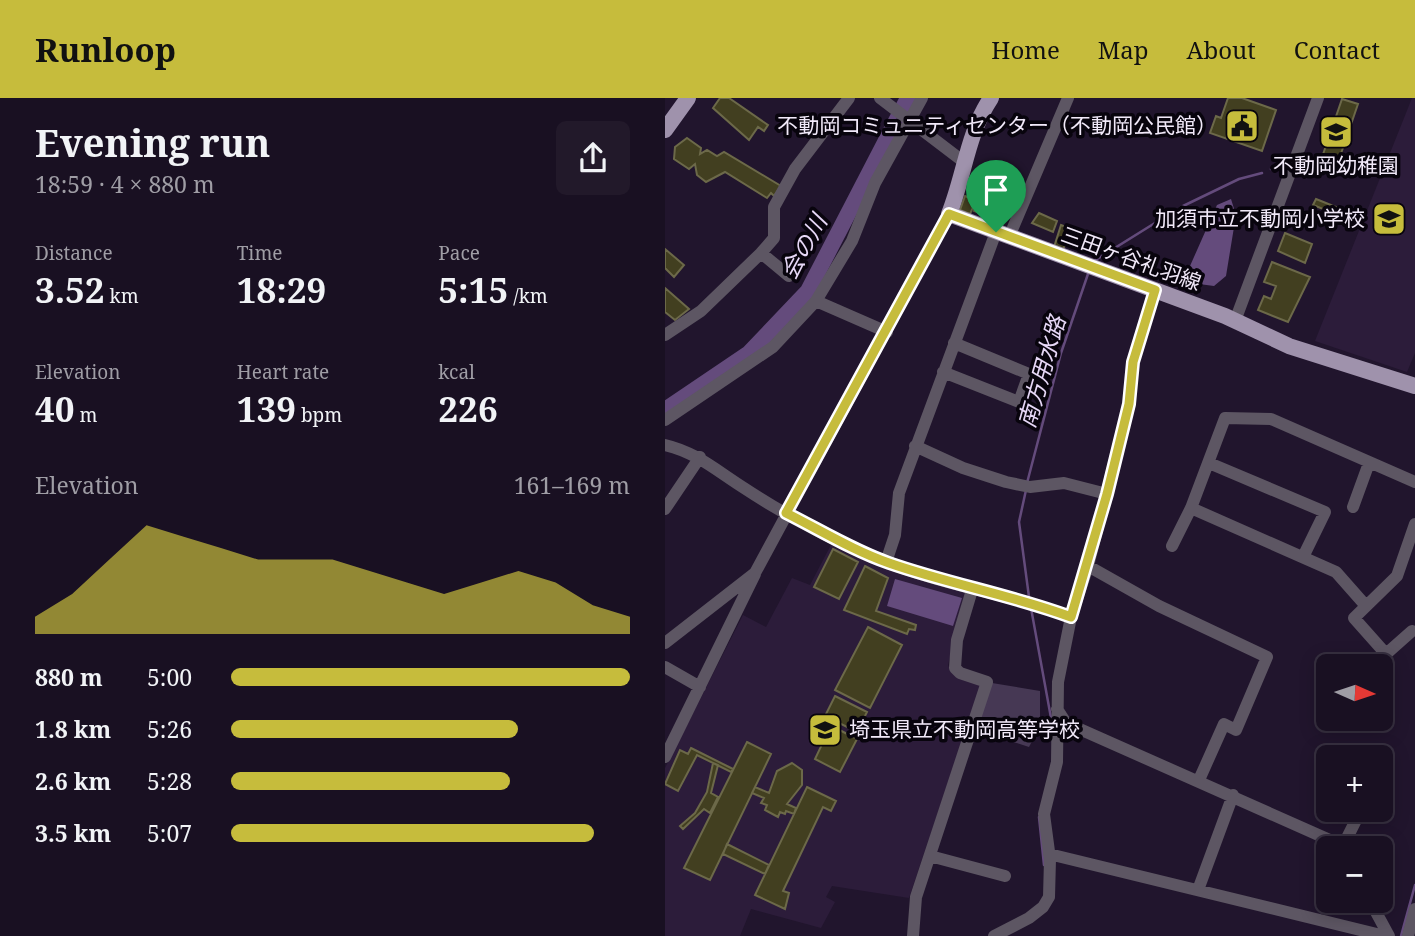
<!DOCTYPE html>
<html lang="en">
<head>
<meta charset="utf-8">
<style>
  :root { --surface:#191022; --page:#22192a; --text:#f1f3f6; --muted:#9f9da5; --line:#373040; --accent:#c6bc3c }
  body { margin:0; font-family:"Noto Serif","Noto Sans JP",serif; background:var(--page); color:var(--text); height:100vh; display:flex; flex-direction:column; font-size:26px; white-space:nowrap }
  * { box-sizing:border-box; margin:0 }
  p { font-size:23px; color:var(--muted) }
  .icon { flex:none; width:38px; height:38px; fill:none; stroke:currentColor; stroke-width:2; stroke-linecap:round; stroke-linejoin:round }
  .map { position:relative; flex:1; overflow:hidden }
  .panel { display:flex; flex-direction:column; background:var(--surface); width:665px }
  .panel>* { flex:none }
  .needle { width:46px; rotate:93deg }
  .fabs { position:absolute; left:651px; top:556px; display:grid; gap:14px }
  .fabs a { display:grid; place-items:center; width:77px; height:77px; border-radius:10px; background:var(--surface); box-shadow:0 4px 18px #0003,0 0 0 2px var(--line); font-size:35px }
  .pin { position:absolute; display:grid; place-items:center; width:60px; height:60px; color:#fff; margin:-72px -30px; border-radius:50% 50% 50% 0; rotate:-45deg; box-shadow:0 0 7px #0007 }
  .pin .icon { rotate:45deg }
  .round { display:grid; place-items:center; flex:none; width:74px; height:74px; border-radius:10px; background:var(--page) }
  .head { display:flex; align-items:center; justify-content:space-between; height:119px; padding:0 35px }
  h1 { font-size:38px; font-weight:700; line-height:52px }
  .metrics { display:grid; grid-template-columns:repeat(3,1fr); gap:10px; height:119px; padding:7px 35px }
  .metrics div { display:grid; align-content:center }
  .metrics b { font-size:35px; font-weight:700 }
  .metrics small { font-size:19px; font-weight:400 }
  .metrics p { font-size:19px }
  .chart { height:196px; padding:14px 35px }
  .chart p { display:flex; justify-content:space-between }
  .chart svg { width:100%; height:126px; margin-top:7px; fill:var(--accent); opacity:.7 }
  ul { padding:0 35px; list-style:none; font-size:23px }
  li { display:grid; grid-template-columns:112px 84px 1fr; align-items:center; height:52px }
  li i { height:18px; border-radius:9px; background:var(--accent) }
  header { display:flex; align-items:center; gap:42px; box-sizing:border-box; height:98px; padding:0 35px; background:var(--accent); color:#111 }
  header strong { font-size:33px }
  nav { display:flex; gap:38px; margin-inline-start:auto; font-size:24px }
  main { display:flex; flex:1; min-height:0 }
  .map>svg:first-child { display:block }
  .built { fill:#2c1c3a }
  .green { fill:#463854 }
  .water { fill:#644b7c }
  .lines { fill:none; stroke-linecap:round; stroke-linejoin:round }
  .stream { stroke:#644b7c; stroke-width:2.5 }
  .river { stroke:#644b7c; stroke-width:16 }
  .building { fill:#423f20; stroke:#6c6949; stroke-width:2 }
  .minor { stroke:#5d5663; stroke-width:12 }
  .major { stroke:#9f92ac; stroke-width:16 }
  .route-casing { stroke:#fff; stroke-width:14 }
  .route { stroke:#c6bc3c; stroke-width:9 }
  .labels { text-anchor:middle; stroke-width:7; stroke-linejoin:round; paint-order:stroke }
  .poi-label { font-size:21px; fill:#f1e9f9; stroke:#08040d; text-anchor:end }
  .street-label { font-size:21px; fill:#f1e9f9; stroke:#08040d }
  .water-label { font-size:23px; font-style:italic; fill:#e7d8f7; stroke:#08040d }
</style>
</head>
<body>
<header>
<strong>Runloop</strong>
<nav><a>Home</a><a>Map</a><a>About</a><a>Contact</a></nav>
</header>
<main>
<section class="panel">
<div class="head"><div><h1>Evening run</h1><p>18:59 · 4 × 880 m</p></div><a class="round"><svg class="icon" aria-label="share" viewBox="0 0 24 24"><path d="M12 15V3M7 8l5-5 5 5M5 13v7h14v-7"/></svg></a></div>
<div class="metrics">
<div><p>Distance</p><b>3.52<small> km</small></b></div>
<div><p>Time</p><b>18:29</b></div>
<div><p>Pace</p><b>5:15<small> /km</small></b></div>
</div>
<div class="metrics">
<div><p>Elevation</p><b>40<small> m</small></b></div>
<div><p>Heart rate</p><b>139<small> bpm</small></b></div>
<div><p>kcal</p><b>226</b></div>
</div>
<div class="chart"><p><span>Elevation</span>161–169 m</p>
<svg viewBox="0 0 160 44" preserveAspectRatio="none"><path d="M0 44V38L10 30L20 18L30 6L40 10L50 14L60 18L70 18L80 18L90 22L100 26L110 30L120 26L130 22L140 26L150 34L160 38V44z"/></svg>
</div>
<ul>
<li><b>880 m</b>5:00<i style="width:100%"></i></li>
<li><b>1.8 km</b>5:26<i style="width:72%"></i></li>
<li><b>2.6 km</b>5:28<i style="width:70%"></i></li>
<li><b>3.5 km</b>5:07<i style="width:91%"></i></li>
</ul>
</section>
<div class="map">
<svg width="750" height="838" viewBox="0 0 750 838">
  <rect width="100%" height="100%" fill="#21152d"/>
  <path class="built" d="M747 0H750V255L742 274 650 243Z
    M168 443 230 474 302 494 283 567 285 572 316 587 244 800 167 788 161 799 170 804 156 830 86 811 75 838H0V670L78 517 101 529 127 480 145 487Z"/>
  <path class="green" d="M327 585 375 593V628L364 649 311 632Z"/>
  <path class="water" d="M566 101 571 117 561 178 549 188 534 186 524 176 525 168 552 107Z
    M230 481 297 500 288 528 222 508Z"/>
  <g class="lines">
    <path class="stream" d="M606 71 625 57
      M516 109 574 81 597 75
      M429 163 506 115
      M362 385 396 255 424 173
      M361 392 354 424 364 499
      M366 510 386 620
      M374 719 379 767
      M736 838 750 787"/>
    <path class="river" d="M0 312 84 255 143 193 243 0"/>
  </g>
  <path class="building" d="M55 0H64L103 27 99 33 93 29 84 42 48 10Z
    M563 0H577L611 12 597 53 545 35 551 18 556 20Z
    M677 1 693 6 670 73 654 68Z
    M22 40 36 50 35 56 42 52 52 58 59 54 116 88 109 98 106 95 102 100 60 74 41 84 32 77 30 66 24 71 9 61 10 49Z
    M311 84 327 92 321 105 305 98Z
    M300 98 311 103 305 116 295 112Z
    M344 99 354 103 349 117 338 113Z
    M651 101 676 111 673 117 648 107Z
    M312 105 325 110 322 118 309 113Z
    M374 115 392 123 388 134 367 125Z
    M396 127 406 131 398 152 389 149Z
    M620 135 647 146 640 165 613 153Z
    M0 151 19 167 9 179 0 170Z
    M607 164 645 179 623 224 593 212 599 198 606 201 611 188 599 184Z
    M0 190 24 211 10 222 0 214Z
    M168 451 193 464 174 501 149 489Z
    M200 468 223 480 211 513 251 527 250 532 244 531 242 536 179 512Z
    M203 529 237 547 205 610 170 592Z
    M170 598 202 614 192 634 160 618Z
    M161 625 192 641 175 674 150 661 161 638 156 635Z
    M82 644 106 656 45 782 19 770Z
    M26 650 68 671 66 674 32 657 13 693 0 686 15 652 23 656Z
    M48 665 53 667 46 695 53 699 45 715 39 711 18 731 15 728 30 715 42 694Z
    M127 665 137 672V687L122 706 131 710 129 716 121 713 120 716 115 714 113 719 100 712 102 707 96 705 99 700 87 695 90 689 104 695 112 673Z
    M142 689 171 703 166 713 158 709 118 793 124 795 120 811 90 797Z
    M62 746 104 767 100 776 58 756Z"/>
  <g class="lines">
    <path class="minor" d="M215 0 299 64
      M344 139 403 0
      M124 178 96 155 109 140V109L130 71 184 0
      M151 203 222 234
      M570 223 653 0
      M0 237 36 213 96 155
      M278 274 354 304 364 276 289 245
      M0 322 108 249 151 203 187 143 210 85 257 0
      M0 347C31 354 52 373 79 390 123 419 173 445 221 464 281 488 346 496 406 519
      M250 348 298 370 341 384 365 389 399 385 442 396
      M544 365 660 414 638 459
      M688 409 704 365
      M526 410 671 474 701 508
      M0 411 35 359
      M507 448 526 410 560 320 606 321 750 384
      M221 464 230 437 234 395 331 134
      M423 468 494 508 602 559 571 632 559 626 534 682
      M747 533 721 556 689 520 732 478 750 426
      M0 545 90 475 284 116
      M0 569 35 589
      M392 611 401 625 676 747 678 751
      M0 659 90 476
      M677 750 696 712
      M384 756 720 838
      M265 758 340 778
      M533 792 568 697
      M705 803 724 838
      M248 838 251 799 322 584 295 575 290 570 292 542 307 492
      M329 838 364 820 378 809 384 799 385 761 379 716 392 664 393 584 406 519 423 468 464 306 468 264 490 192
      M743 838 750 811"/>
    <path class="major" d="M326 0C302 36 300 76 284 116L560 218 624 248 750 288
      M0 32 23 0"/>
  </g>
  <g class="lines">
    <defs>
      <path id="route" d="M284 116 490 192 468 264 464 306 442 396 406 519C347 497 284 486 224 465 189 453 155 432 121 415Z"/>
    </defs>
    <use href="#route" class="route-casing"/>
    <use href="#route" class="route"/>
  </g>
  <defs>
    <symbol id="civic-square" viewBox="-11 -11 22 22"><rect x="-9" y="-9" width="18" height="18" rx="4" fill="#c6bc3c" stroke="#08040d"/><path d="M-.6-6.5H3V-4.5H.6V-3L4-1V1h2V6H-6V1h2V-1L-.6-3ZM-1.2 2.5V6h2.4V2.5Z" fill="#111"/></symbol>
    <symbol id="school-square" viewBox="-11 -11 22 22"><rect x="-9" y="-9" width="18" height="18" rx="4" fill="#c6bc3c" stroke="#08040d"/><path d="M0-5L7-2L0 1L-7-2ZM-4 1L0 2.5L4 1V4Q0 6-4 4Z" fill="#111"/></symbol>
  </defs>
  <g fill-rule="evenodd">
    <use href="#civic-square" x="558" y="9" width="38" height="38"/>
    <use href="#school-square" x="652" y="15" width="38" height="38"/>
    <use href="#school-square" x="705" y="102" width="38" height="38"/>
    <use href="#school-square" x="141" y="613" width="38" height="38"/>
  </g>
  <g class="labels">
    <g class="poi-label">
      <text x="552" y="35">不動岡コミュニティセンター（不動岡公民館）</text>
      <text x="671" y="75" text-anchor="middle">不動岡幼稚園</text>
      <text x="700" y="128">加須市立不動岡小学校</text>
      <text x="184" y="639" text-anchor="start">埼玉県立不動岡高等学校</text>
    </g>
    <g class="street-label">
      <text transform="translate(466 161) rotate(20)" y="7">三田ヶ谷礼羽線</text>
    </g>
    <g class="water-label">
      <text transform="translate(139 149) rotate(-61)" y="8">会の川</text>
      <text transform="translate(377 274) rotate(-74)" y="8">南方用水路</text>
    </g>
  </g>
</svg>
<div class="fabs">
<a><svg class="needle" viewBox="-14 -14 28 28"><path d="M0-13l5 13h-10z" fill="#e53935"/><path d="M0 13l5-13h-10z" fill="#9f9da5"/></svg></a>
<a>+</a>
<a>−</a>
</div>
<div class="pin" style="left:331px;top:134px;background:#1e9e55"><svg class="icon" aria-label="arrive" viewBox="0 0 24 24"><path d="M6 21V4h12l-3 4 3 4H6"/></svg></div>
</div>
</main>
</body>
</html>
